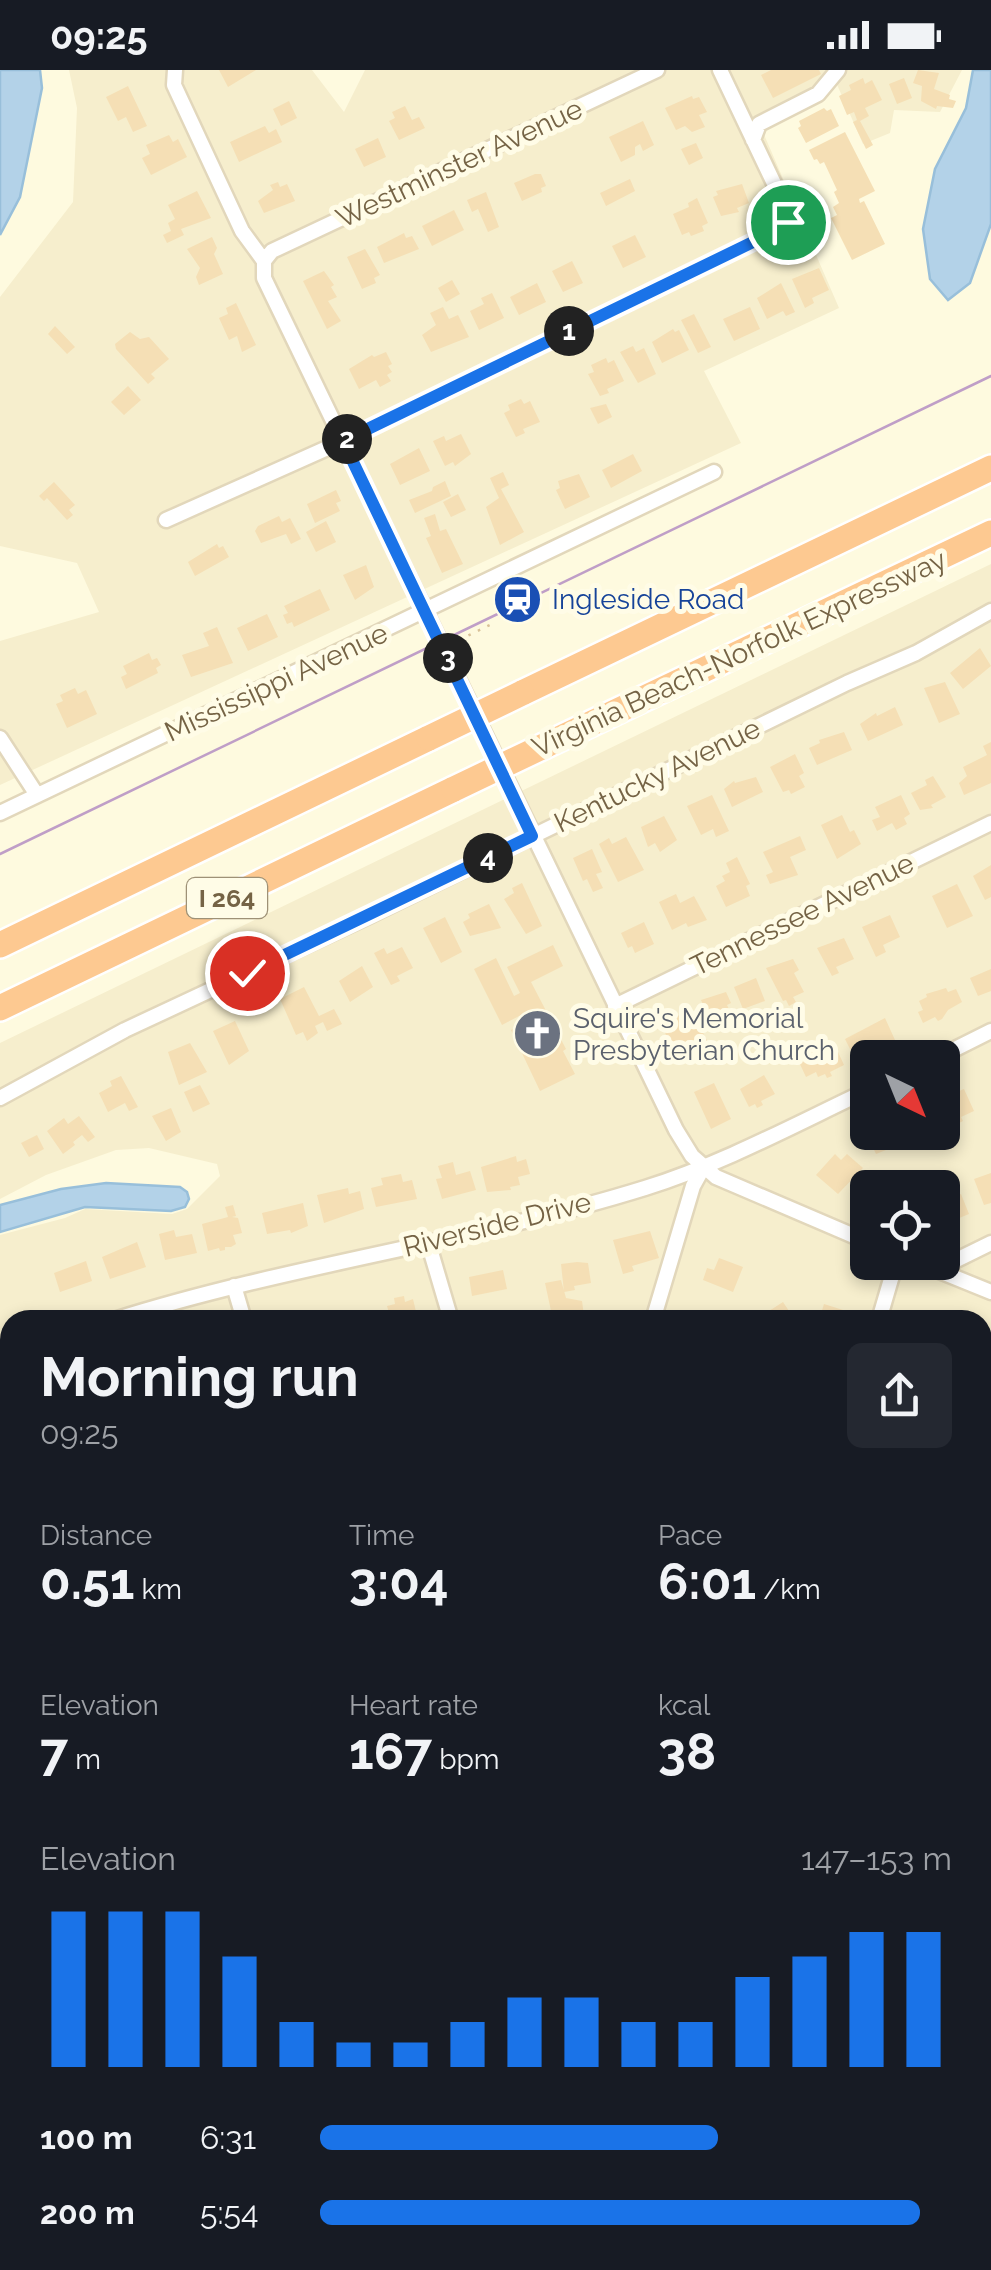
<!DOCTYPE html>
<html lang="en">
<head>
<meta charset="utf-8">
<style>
  :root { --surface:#171b24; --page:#242831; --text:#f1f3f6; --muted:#9ea1a6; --accent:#1a73e8 }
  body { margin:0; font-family:Raleway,sans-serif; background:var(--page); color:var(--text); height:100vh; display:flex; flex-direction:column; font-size:38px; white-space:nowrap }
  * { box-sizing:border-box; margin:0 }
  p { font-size:32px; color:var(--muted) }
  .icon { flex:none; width:55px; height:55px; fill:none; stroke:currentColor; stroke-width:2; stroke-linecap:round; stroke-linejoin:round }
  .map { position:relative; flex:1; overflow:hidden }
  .drawer { position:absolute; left:0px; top:1240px; width:992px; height:960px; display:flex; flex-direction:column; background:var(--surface); border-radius:30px 30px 0 0; box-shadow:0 5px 15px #0003 }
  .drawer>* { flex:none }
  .needle { width:65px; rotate:137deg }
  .fabs { position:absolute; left:850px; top:970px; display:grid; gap:20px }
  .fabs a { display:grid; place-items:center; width:110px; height:110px; border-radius:15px; background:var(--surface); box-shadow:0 5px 15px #0003; font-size:50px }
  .pin { position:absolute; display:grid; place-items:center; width:85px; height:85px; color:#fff; margin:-42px; border:5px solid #fff; border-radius:50%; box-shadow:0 2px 10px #0007 }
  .km { position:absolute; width:50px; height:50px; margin:-25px; border-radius:50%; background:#222; color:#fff; font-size:28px; line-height:50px; text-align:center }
  .round { display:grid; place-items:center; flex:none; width:105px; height:105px; border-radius:15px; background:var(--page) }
  .summary { display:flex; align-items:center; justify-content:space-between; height:170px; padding:0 40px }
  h1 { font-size:55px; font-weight:700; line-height:75px }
  .metrics { display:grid; grid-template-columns:repeat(3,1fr); gap:15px; height:170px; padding:10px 40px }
  .metrics div { display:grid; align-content:center }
  .metrics b { font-size:50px; font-weight:700 }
  .metrics small { font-size:28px; font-weight:400 }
  .metrics p { font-size:28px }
  .chart { height:280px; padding:20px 40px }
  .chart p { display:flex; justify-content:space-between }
  .chart svg { width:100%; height:180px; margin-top:10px; stroke:var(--accent); stroke-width:6 }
  ul { padding:0 40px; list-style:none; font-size:32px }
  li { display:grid; grid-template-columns:160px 120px 1fr; align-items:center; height:75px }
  li i { height:25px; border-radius:12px; background:var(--accent) }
  .status { display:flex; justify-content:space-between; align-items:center; height:70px; padding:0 50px; background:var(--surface); direction:ltr }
  .status svg { height:28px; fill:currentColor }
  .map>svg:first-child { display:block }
  .residential { fill:#f6eecd; fill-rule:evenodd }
  .water { fill:#b3d2e8; stroke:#98bfda; stroke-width:2.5 }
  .building { fill:#f5dfb5 }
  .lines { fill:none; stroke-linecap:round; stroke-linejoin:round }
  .service-casing { stroke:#e2d7bb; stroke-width:12 }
  .minor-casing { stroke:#e2d7bb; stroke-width:19 }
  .motorway-casing { stroke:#fff; stroke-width:30 }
  .path { stroke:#d9c298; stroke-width:2.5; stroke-dasharray:2.5 8; stroke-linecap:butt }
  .service { stroke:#fff; stroke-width:8 }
  .minor { stroke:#fff; stroke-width:14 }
  .motorway { stroke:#fdc991; stroke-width:25 }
  .tram { stroke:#bf9ec7; stroke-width:2.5 }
  .motorway-bridge-casing { stroke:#fff; stroke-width:30; stroke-linecap:butt }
  .motorway-bridge { stroke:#fdc991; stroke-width:25 }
  .route-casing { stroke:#fff; stroke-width:20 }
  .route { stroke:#1a73e8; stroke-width:12 }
  .labels { text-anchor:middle; stroke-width:10; stroke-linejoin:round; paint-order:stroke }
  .shield { fill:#fffce7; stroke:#9e9176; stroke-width:2.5 }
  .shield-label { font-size:25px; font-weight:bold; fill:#756345 }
  .street-label { font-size:28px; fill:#756345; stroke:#fffce7 }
  .transit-label { font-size:28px; fill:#164399; stroke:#fffce7; text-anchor:start }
  .worship-label { font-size:28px; fill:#5b616d; stroke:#fffce7; text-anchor:start }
</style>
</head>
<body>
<div class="status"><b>09:25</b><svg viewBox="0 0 49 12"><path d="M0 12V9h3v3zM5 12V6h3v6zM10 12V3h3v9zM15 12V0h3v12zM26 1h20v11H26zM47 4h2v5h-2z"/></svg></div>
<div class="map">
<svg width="991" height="2200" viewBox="0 0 991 2200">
  <rect width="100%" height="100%" fill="#fefadf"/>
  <path class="residential" d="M69 0H312L344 42 365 0H962L940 42 894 40 890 63 863 74 835 10 759 53 839 238 704 301 741 373 0 715V571L99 542 77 493 0 476V227L73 132 77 38Z
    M991 494V2200H0V1877L10 1880V2190H982V1250H10V1652L0 1659V1165L65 1148 85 1139 172 1144 187 1139 220 1106 217 1094 149 1078 116 1080 46 1105 0 1129V973ZM868 988H942V1062H868ZM868 1118H942V1192H868Z
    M10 1697V1841L0 1839V1712Z"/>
  <path class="water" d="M0 0H40L42 18 20 127 0 165Z
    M973 0H991V154L970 213 948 230 930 209 923 159 935 99 966 38Z
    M106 1113 180 1117 187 1122 189 1129 185 1137 171 1141 85 1137 0 1162V1135L61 1119Z"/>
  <path class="building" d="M219 0H256L228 17Z
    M771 0H819L821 4 773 28 761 5Z
    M918 0 939 3 934 19 950 25 949 29 956 31 953 38 937 36 936 39 921 31 922 16 913 13Z
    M863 8 865 14 872 10 882 30 865 38 869 46 860 51 873 75 866 79 853 52 857 50 854 42 847 45 839 26 851 20 849 15Z
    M904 8 912 28 897 34 889 14Z
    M128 16 147 56 133 62 126 47 118 51 106 27Z
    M692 26 693 29 699 27 707 42 699 45 705 57 692 62 685 56 676 60 665 38Z
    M289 31 297 48 281 56 273 39Z
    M405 36 412 50 419 47 425 58 399 70 389 51 395 48 392 42Z
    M824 38 827 41 831 39 839 56 806 73 798 58 801 56 799 51Z
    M643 51 654 75 643 81 640 74 635 77V85L621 92 609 67Z
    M265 56 269 63 276 59 282 72 239 92 230 72Z
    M845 62 875 121 859 129 860 133 864 131 885 174 852 190 831 148 837 145 833 137 839 133 834 122 837 120 824 92 820 94 817 89 814 90 809 80Z
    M169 65 173 72 178 69 187 87 151 105 142 88 150 84 146 75Z
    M378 68 386 87 364 97 355 79Z
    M696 73 703 88 689 95 681 79Z
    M535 104H541L546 116 541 118 542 122 522 131 514 113Z
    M630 109 635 121 606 136 600 123Z
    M278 112 280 117 287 114 295 131 264 143 258 131 273 120 270 115Z
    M742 114 749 133 737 138 739 142 721 146 713 127 718 125 716 121Z
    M197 121 211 148 181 159 184 165 167 173 163 165 171 161 168 153 175 149 168 135Z
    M486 122 499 157 488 162 478 139 472 142 467 130Z
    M697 128 708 153 702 156 704 161 691 166 689 162 682 165 673 144 689 137 688 133Z
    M454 140 464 160 432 176 422 156Z
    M404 163 406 168 412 166 419 179 384 193 377 177Z
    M635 165 646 187 623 198 612 176Z
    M212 167 217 178 214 184 223 204 199 215 196 207 200 198 187 179Z
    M365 179 380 205 374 208 376 213 362 219 347 187Z
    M572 191 583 213 563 222 552 201Z
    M819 198 829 220 812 228 814 233 805 238 792 209Z
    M324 201 334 215 331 217 337 227 328 231 341 251 327 259 303 211Z
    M452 210 460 224 446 232 438 218Z
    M537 213 546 232 519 245 510 227Z
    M781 213 795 242 786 246 783 241 767 249 757 228Z
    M492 223 504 248 479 260 470 241 484 234 481 228Z
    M236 233 256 275 242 282 237 266 229 270 219 248 228 244 226 238Z
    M443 237 449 249 458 245 469 267 431 282 422 265 436 255 430 243Z
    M750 237 760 259 734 271 723 249Z
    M694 244 711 277 698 283 681 250Z
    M55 256 75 277 67 284 48 264Z
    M673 259 675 262 679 260 689 280 662 293 652 272Z
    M130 262 140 269 149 267 169 289 151 304 155 308 148 314 116 279 115 274Z
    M633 276 636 282 644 278 656 304 638 313 620 282Z
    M386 282 392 294 388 296 392 302 387 305 391 311 380 317 376 310 359 319 349 299 372 285 374 287Z
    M606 288 608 293 614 290 624 311 607 319 609 323 600 326 588 304 594 302 591 295Z
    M128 316 141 330 124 345 111 332Z
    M521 329 524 334 530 331 540 352 523 359 525 363 516 367 504 343 510 340 508 335Z
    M606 334 612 347 598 354 590 338Z
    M461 364 471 384 455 396 453 392 445 396 433 371 444 366 446 371Z
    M419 378 430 401 400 415 390 394Z
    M633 384 642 401 611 418 602 400Z
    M503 402 509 415 501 419 524 462 500 475 486 437 499 428 490 408Z
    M579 404 590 427 565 439 556 420 560 418 558 411Z
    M445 411 451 426 415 443 409 430 432 421 433 417Z
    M54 412 75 435 69 440 73 445 67 450 47 428 44 431 39 426Z
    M336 420 341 431 336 433 340 441 315 453 307 434Z
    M458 424 466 440 451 447 443 432Z
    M435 444 440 461 446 459 463 494 442 503 426 468 431 466 424 448Z
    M279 446 282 452 290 448 301 469 291 474 286 464 261 473 255 461 258 456Z
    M326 451 336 472 316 482 306 462Z
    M217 474 219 478 223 476 229 487 195 506 188 492Z
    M366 495 374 517 355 530 343 505Z
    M320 519 330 540 294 557 292 552 287 554 283 545 288 543 284 536Z
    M267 544 278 567 248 581 237 558Z
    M217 557 233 593 191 607 182 585 209 576 203 563Z
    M980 578 991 596 963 619 950 603Z
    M149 583 152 590 157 588 161 595 156 598 158 603 126 619 121 607 127 604 123 596Z
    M945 612 960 644 939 653 924 618Z
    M75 618 78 624 86 620 97 644 67 658 56 634 63 631 60 625Z
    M895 637 903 655 868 671 860 654 876 643 877 646Z
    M844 662 852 680 817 695 809 678 820 673 819 670Z
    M991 672V713L964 725 959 713 967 706 963 697 987 685 983 676Z
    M795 684 804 703 799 706 805 717 791 724 789 720 783 722 770 697Z
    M933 706 946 727 931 735 933 738 920 740 911 723 927 715 925 710Z
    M756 707 763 722 732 737 724 719 734 711 735 713Z
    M712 725 729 761 716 767 713 759 701 765 687 736Z
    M901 725 910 744 904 748 907 754 896 760 892 753 877 761 872 750 880 747 875 737Z
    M842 745 850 762 854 760 861 774 837 789 821 755Z
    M664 746 677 770 660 782 655 773 648 777 641 757Z
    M800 766 806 780 790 787 798 805 770 814 766 805 773 802 763 782Z
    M626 767 644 800 618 812 599 774 609 768 612 774Z
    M592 779 602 802 596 804 603 818 593 822 587 809 583 811 573 788Z
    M737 787 750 814 746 816 750 826 726 837 716 816 725 811 722 806 730 802 726 793Z
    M991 795V827L985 830 973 806Z
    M522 813 542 856 526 864 504 829 514 823 512 818Z
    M957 814 973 846 947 858 932 826Z
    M676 824 680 833 694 826 707 850 688 857 686 853 672 860 659 832Z
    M489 834 501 858 470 866 463 852 470 848 468 844Z
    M890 845 900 867 883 875 886 882 876 887 862 857Z
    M445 847 462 882 441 893 423 858Z
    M644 852 654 874 635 883 632 876 628 878 621 863Z
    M844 868 854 889 836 897 839 903 832 906 817 878Z
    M553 875 563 896 531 912 566 979 563 981 575 1004 540 1021 511 960 527 952 523 944 502 955 474 899 496 888 514 926 520 923 507 897Z
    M402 877 413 898 397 906 400 911 391 915 374 883 384 878 387 884Z
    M793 889 799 900 794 903 804 922 793 927 796 932 789 936 786 930 783 931 766 898Z
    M362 896 373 917 350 932 339 911Z
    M991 899V921L978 926 970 908Z
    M756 908 765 931 743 939 734 917Z
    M304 917 319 946 334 939 342 954 327 961 323 952 315 956 318 963 307 971 303 962 296 965 280 929Z
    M946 918 948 922 956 919 962 932 948 940 942 949 938 951 935 947 923 953 918 942 923 940 919 931 927 927 926 924Z
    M726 922 731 933 727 935 736 954 716 963 701 930Z
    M684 943 690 956 698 952 708 973 692 984 684 975 673 980 661 954Z
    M885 948 895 970 879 978 880 980 855 989 845 969Z
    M235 951 249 981 229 995 213 961Z
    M833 971 844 995 830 1002 832 1006 827 1008 825 1004 818 1007 816 1002 806 1007 798 990 810 985 812 989 826 983 823 976Z
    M190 973 207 1002 179 1015 168 982Z
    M764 1005 775 1024 761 1031 763 1035 757 1038 755 1034 749 1037 740 1019Z
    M121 1006 138 1037 129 1041 125 1033 108 1042 99 1023 112 1016 110 1011Z
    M714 1013 731 1049 711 1059 694 1022Z
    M200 1015 210 1034 193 1042 184 1022Z
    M964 1019 974 1041 961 1047 963 1051 953 1056 942 1028Z
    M171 1038 181 1062 166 1071 152 1046Z
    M79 1046 95 1067 88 1072 82 1065 73 1072 75 1075 63 1084 47 1061 64 1048 68 1054Z
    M873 1062H896L901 1074 876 1084 867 1065Z
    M37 1065 44 1079 29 1087 21 1073Z
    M835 1084 841 1090 847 1084 863 1098 838 1124 816 1105Z
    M516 1086 517 1092 526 1089 530 1104 518 1107 520 1115 510 1117 511 1120 487 1122 481 1097Z
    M453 1092 456 1105 470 1101 476 1120 442 1129 436 1109 442 1108 438 1096Z
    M991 1103V1133L984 1135 974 1109Z
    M401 1104 403 1112 412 1110 417 1129 376 1137 371 1118 383 1115 381 1108Z
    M348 1118 349 1124 360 1121 364 1139 324 1153 317 1125Z
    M961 1124 969 1144 952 1151 944 1131Z
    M303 1133 308 1156 291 1163 290 1160 267 1164 262 1143Z
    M233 1135 236 1146 232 1147 238 1148 242 1163 233 1165 236 1174 231 1177H225V1180L220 1181 219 1178 208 1181 202 1154 228 1147 225 1137Z
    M174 1160 176 1167 192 1164 197 1183 165 1190 159 1164Z
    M650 1161 659 1188 632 1196 634 1201 623 1204 613 1170Z
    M137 1172 146 1197 110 1209 102 1187Z
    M719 1188 743 1197 733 1222 703 1210 707 1198 714 1200Z
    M86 1191 92 1211 60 1222 54 1203Z
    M577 1192 588 1193 591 1213 574 1216 575 1220 564 1222 561 1194Z
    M503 1200 507 1219 472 1226 469 1207Z
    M561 1210 566 1228 582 1231 584 1246 553 1250 545 1213Z
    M404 1226 405 1232 413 1229 418 1250H391L387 1236 395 1234 394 1228Z
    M783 1232 795 1250H776L769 1241Z
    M824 1234 843 1240 840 1250H819Z
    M982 1454 989 1456 991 1494 982 1493Z
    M982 1519 991 1520V1546L987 1545 985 1560Z
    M0 2048 10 2056V2081L0 2079Z
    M52 2190H95L91 2200H61L50 2196Z
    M521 2190H554L550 2200 519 2196Z
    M839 2190H884L881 2200H836Z"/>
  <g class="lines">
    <defs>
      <path id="service" d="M0 1735 10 1729"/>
      <path id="minor" d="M175 0 174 15 242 161 264 191V208L676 1060 692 1086 716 1107 868 1172
        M753 70 759 54 818 24 838 0
        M264 191 272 181 657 0
        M166 450 343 371 784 157 789 145 720 0
        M0 668 37 725
        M0 743 714 402
        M615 936 991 753
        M937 988 991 961
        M0 1028 125 960 369 846 847 613 916 583 991 541
        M428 1172 451 1250
        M917 1192 991 1222
        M936 1200 991 1173
        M234 1216 244 1250
        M114 1250C288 1195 471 1172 645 1118 722 1094 794 1055 868 1020
        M653 1250 693 1116 703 1098
        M879 1250 896 1192
        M0 1289 10 1285
        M982 1913 991 1852
        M982 1924H991
        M0 2006 10 2007
        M982 2124H991
        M375 2190 411 2200
        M600 2200 603 2190
        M939 2200 940 2190"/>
      <path id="motorway" d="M522 623 991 398
        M546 675 991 463
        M0 875 429 668
        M0 938 454 719"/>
    </defs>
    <use href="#service" class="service-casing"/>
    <use href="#minor" class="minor-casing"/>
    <use href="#motorway" class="motorway-casing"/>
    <path class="path" d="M459 570 494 553"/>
    <use href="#service" class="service"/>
    <use href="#minor" class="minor"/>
    <use href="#motorway" class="motorway"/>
    <path class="tram" d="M0 784 991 306"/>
    <defs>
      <path id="motorway-bridge" d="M429 668 522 623
        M454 719 546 675"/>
    </defs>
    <use href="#motorway-bridge" class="motorway-bridge-casing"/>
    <use href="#motorway-bridge" class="motorway-bridge"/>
  </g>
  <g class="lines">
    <defs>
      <path id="route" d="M247 903 532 766 343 371 784 157 788 152"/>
    </defs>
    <use href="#route" class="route-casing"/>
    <use href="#route" class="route"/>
  </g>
  <defs>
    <symbol id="station-disc" viewBox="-11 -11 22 22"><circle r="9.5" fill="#1a4fb4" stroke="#fffce7"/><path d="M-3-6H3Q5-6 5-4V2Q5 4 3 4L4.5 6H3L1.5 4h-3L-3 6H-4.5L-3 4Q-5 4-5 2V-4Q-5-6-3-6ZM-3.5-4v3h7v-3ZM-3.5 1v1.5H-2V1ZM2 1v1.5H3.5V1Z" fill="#fff"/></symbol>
    <symbol id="church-disc" viewBox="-11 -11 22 22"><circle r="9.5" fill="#6b7280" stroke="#fffce7"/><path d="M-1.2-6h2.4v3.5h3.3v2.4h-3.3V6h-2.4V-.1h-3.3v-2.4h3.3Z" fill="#fff"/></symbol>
  </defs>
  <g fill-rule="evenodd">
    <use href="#station-disc" x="490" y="502" width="55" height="55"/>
    <use href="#church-disc" x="510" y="936" width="55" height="55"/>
  </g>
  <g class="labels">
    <rect class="shield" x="187" y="808" width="80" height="40" rx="8"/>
    <g class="shield-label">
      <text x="227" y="837">I 264</text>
    </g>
    <g class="street-label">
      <text transform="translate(459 93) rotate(-25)" y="10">Westminster Avenue</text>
      <text transform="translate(739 583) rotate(-25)" y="10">Virginia Beach-Norfolk Expressway</text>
      <text transform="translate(276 612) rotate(-25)" y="10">Mississippi Avenue</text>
      <text transform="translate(657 705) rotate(-26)" y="10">Kentucky Avenue</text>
      <text transform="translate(802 844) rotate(-26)" y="10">Tennessee Avenue</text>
      <text transform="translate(497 1154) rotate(-14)" y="10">Riverside Drive</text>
    </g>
    <g class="transit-label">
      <text x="552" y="539">Ingleside Road</text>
    </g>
    <g class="worship-label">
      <text x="573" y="958">Squire's Memorial<tspan x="573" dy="32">Presbyterian Church</tspan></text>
    </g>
  </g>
</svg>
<div class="fabs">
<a><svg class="needle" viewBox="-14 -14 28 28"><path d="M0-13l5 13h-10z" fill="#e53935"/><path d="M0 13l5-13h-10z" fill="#9ea1a6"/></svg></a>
<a><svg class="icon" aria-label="locate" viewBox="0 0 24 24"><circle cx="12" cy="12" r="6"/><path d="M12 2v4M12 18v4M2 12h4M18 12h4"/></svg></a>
</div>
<div class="pin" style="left:788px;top:152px;background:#1e9e55"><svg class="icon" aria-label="arrive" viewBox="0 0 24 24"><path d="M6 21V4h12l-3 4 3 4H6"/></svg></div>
<div class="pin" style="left:247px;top:903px;background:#d93025"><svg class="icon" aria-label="check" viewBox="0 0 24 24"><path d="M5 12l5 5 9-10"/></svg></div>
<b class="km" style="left:569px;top:261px">1</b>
<b class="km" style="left:347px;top:369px">2</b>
<b class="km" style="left:448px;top:588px">3</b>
<b class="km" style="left:488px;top:788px">4</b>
<section class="drawer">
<div class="summary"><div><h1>Morning run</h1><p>09:25</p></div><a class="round"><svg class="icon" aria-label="share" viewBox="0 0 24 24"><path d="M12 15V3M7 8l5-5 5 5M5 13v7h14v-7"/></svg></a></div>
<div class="metrics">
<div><p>Distance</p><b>0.51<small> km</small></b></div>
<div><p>Time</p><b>3:04</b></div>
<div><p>Pace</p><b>6:01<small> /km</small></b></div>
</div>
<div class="metrics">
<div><p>Elevation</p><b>7<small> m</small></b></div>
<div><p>Heart rate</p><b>167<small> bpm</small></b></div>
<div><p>kcal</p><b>38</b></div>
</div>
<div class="chart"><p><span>Elevation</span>147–153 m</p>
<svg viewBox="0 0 160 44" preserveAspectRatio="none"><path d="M5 44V6M15 44V6M25 44V6M35 44V17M45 44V33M55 44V38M65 44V38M75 44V33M85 44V27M95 44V27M105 44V33M115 44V33M125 44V22M135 44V17M145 44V11M155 44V11"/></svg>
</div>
<ul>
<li><b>100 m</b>6:31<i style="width:63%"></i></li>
<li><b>200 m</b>5:54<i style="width:95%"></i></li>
</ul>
</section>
</div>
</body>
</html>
